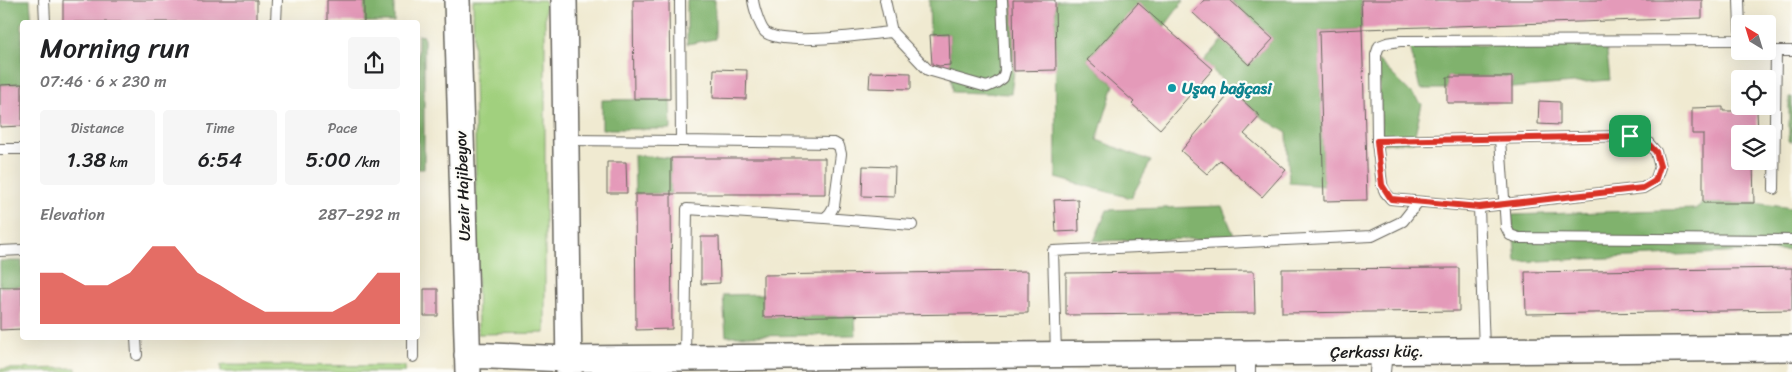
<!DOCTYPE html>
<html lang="en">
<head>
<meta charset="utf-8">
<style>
  :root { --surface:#fff; --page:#f6f6f6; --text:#202124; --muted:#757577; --accent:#d93025 }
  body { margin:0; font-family:Sriracha,sans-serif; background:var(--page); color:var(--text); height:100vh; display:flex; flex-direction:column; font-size:19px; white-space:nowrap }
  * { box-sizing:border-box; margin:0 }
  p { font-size:16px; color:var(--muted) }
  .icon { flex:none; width:28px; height:28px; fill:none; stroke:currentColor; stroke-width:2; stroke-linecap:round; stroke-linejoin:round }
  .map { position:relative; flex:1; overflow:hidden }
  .details { position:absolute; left:20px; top:20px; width:400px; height:320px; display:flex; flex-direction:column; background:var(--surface); border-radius:5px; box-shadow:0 5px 20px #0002 }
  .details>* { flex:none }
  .needle { width:32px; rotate:322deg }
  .buttons { position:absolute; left:1731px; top:15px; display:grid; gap:10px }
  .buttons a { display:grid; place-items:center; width:45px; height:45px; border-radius:5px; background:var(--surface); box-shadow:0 5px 20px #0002; font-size:25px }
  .pin { position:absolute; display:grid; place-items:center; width:42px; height:42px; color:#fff; margin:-21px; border-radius:10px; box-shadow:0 2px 8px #0006 }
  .round { display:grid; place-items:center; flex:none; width:52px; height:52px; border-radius:5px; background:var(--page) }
  .headline { display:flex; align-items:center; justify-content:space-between; height:85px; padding:0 20px }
  h1 { font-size:28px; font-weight:600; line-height:38px }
  .stats { display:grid; grid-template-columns:repeat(3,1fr); gap:8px; height:85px; padding:5px 20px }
  .stats div { display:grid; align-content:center; border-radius:5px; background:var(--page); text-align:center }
  .stats b { font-size:21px; font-weight:600 }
  .stats small { font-size:14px; font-weight:400 }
  .stats p { font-size:14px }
  .chart { height:140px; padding:10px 20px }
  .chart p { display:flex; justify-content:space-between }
  .chart svg { width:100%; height:90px; margin-top:5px; fill:var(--accent); opacity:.7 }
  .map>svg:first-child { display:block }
  .green { fill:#a1d07e; stroke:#5e764d }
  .forest { fill:#80b26d; stroke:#4e6744 }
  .building { fill:#e49ab9 }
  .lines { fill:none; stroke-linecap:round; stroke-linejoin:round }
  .service-casing { stroke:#66645b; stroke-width:12 }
  .minor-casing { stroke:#66645b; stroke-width:22 }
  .tertiary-casing { stroke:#66645b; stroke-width:28 }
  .service { stroke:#fff; stroke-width:10 }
  .minor { stroke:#fff; stroke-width:20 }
  .tertiary { stroke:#fff; stroke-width:25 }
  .route-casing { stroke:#fff; stroke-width:10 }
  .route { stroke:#d93025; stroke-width:6 }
  .culture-dot { fill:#0f9aa8; stroke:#fdfcf7; stroke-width:2 }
  .labels { text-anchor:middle; stroke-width:4.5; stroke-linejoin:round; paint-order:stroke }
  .culture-label { font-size:16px; font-weight:bold; fill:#0d838f; stroke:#fdfcf7; text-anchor:start }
  .street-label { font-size:16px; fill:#1c1c1c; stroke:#fdfcf7 }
</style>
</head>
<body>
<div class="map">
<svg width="1792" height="372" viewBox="0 0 1792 372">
  <rect width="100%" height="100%" fill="#fdfcf7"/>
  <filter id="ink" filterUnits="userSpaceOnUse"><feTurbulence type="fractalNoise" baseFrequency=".02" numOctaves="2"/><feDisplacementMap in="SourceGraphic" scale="10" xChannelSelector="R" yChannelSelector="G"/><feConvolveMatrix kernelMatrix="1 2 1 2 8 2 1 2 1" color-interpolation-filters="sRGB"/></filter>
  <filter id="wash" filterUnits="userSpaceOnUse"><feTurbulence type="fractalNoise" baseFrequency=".0096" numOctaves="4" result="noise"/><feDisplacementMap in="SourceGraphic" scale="20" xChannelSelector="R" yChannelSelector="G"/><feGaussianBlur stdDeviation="1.12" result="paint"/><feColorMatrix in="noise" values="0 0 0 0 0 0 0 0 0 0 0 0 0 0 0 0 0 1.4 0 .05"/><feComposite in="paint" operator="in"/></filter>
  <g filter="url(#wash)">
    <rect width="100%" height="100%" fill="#f0ead1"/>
    <path class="green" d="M473 0H545V333L478 334Z
      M221 365 405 366V372H221Z
      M76 368V372H0V369Z"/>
    <path class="forest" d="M0 0H30L32 22H22V84L0 85Z
      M364 0H394V22H364Z
      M687 0H715V39L687 44Z
      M929 0H1013L1014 71 1011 94 953 92 950 65 949 34 930 35Z
      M1055 0H1184L1164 27 1138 4 1087 60 1114 85 1097 140 1151 161 1131 198 1056 178Z
      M1231 0H1361L1362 29 1319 31 1324 186 1289 183 1287 133 1260 116 1232 91 1204 61 1223 40 1249 65 1273 39Z
      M418 35 424 36V169H418Z
      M1606 44 1610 80 1512 88V77H1447V89H1420L1410 46Z
      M1378 60 1422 104 1413 142 1382 144Z
      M1789 97H1792V142L1789 141Z
      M670 99 671 129H602V100Z
      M634 155 671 158V194H635Z
      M1703 203H1754L1792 208V250L1516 262 1512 215 1695 209Z
      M1222 206 1235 238 1094 241 1107 210Z
      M0 261H22V287H0Z
      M763 294 764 317 855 316 856 335 726 336 723 295Z"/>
    <g id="blocks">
      <path class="building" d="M63 0H257V22H63Z
        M327 0H364V22H327Z
        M633 0H669L670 99H634Z
        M1013 0H1055L1056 70 1014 71Z
        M1204 0H1230L1273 39 1249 65 1193 13Z
        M1361 0H1702V18L1362 29Z
        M1138 3 1213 69 1160 129 1132 104 1134 102 1087 60Z
        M1362 29 1367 200 1324 201 1319 31Z
        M949 34 950 65 939 66 932 64 930 35Z
        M714 69 747 70 746 99 713 98Z
        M870 72 911 73V89L869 88Z
        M1447 77H1512V103H1447Z
        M22 84V126L0 127V85Z
        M1232 91 1260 116 1244 134 1286 170 1262 197 1220 160 1207 174 1181 151Z
        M1539 101 1560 102V125L1538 124Z
        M1723 107V111H1757L1758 134H1740V161H1759L1753 162 1754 203H1703V134H1692V108Z
        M671 158H825V194H671Z
        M607 162H626L627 193H607Z
        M863 166 895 167 894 197 862 196Z
        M635 194H671L672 329 636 330Z
        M1078 199 1079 231 1056 232 1054 200Z
        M701 237H719L720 283 701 284Z
        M1459 268V311L1282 313V269Z
        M1792 268V310L1526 314 1525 272Z
        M1028 271V313L763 317V275Z
        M1254 271 1255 313 1066 315V273Z
        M0 287H22V329L0 330Z
        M424 289H438V316H424Z"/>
    </g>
  </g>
  <g filter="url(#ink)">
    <use href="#blocks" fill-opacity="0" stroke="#66645b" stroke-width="1"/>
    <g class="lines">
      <defs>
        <path id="service" d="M44 0 45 22
          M680 0 681 141 834 143 839 146 841 154 834 206 830 213 825 218 687 209 685 358
          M753 0C754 8 760 27 765 32 782 47 868 34 892 32L885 0
          M1739 0 1740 30
          M276 22 277 0
          M892 32 928 70 987 87 996 83 1003 78 1005 71 1002 0
          M1768 49 1776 51H1792
          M1500 139 1506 227 1510 235 1519 238 1792 240
          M567 140 681 141
          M1377 141 1629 136 1645 139 1656 152 1660 167 1655 181 1643 188 1479 207
          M0 149H22
          M1774 189 1776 51
          M825 218 912 225
          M0 251 22 250
          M136 338 137 355
          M413 338V357
          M1484 350 1479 207 1391 199 1385 192 1382 185 1377 141 1376 55 1379 46 1387 43 1400 41 1740 40
          M1056 354 1053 251 1372 236 1403 221 1418 202"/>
        <path id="minor" d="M1245 352V372
          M1380 372 1382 351"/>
        <path id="tertiary" d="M457 0 468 372
          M564 0 569 372
          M467 355 569 359 685 358 1792 348"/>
      </defs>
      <use href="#service" class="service-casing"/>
      <use href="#minor" class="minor-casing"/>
      <use href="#tertiary" class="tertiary-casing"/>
      <use href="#service" class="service"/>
      <use href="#minor" class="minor"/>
      <use href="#tertiary" class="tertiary"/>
    </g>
  </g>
  <g class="lines" filter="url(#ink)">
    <defs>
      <path id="route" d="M1630 136 1645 140 1656 152 1660 166 1655 181 1643 188 1479 207 1391 199 1382 185 1377 141Z"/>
    </defs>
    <use href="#route" class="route-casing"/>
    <use href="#route" class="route"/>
  </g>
  <circle class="culture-dot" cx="1172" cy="88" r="5"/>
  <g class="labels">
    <g class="culture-label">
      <text x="1182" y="94">Uşaq bağçasi</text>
    </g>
    <g class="street-label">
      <text transform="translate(462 186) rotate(-92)" y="6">Uzeir Hajibeyov</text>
      <text transform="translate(1377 351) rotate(-1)" y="6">Çerkassı küç.</text>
    </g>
  </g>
</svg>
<div class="buttons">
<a><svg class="needle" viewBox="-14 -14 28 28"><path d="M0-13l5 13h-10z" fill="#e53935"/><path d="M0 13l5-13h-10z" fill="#757577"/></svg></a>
<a><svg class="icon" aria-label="locate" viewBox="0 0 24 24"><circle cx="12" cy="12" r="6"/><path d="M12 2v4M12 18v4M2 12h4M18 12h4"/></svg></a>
<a><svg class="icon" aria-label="layers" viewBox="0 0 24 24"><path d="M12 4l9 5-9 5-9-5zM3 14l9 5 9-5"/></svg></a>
</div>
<div class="pin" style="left:1630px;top:136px;background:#1e9e55"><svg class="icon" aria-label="arrive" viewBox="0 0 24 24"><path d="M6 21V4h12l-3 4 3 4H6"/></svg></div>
<section class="details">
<div class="headline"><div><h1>Morning run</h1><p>07:46 · 6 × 230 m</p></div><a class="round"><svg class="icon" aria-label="share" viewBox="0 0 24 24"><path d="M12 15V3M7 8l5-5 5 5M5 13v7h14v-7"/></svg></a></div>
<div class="stats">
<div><p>Distance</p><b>1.38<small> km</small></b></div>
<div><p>Time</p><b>6:54</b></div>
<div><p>Pace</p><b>5:00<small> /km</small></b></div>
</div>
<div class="chart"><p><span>Elevation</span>287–292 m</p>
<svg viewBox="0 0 160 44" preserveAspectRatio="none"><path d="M0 44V19L10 19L20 25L30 25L40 19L50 6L60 6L70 19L80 25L90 32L100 38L110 38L120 38L130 38L140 32L150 19L160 19V44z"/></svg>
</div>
</section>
</div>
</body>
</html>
